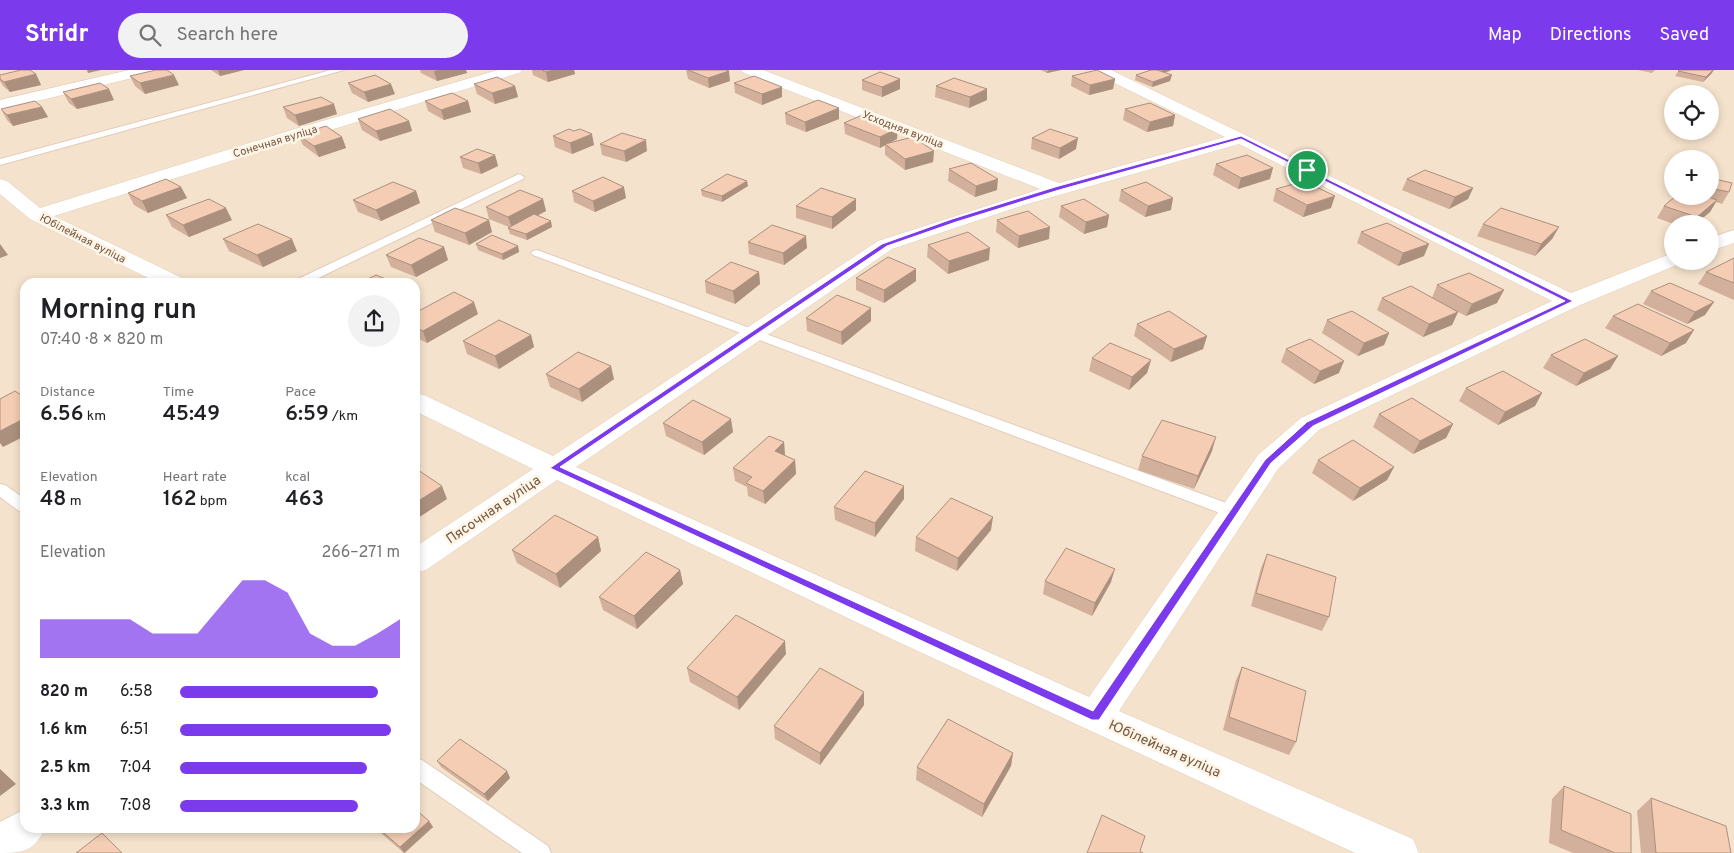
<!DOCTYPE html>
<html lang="en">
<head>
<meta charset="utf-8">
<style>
  :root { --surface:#fff; --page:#f2f2f2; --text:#202124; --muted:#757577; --accent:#7c3aed }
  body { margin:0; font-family:Overpass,sans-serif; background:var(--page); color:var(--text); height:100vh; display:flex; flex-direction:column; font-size:19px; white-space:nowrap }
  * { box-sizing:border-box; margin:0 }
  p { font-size:16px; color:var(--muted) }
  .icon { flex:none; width:28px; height:28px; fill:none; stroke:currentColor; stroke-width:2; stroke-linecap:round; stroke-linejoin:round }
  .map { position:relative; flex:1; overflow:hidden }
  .drawer { position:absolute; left:20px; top:208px; width:400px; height:555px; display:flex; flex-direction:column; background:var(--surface); border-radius:15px; box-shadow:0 2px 8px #0003 }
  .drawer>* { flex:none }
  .buttons { position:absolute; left:1664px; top:15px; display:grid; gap:10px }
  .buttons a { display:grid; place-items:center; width:55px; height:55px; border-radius:50%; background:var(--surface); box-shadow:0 2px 8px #0003; font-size:25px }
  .pin { position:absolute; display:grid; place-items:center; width:42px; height:42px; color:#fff; margin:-21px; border:2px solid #fff; border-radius:50%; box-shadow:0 1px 5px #0007 }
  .round { display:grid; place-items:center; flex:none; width:52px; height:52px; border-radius:26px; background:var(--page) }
  .head { display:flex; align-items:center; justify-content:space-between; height:85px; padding:0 20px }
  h1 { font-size:28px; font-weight:600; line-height:38px }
  .metrics { display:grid; grid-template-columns:repeat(3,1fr); gap:8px; height:85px; padding:5px 20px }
  .metrics div { display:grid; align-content:center }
  .metrics b { font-size:21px; font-weight:600 }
  .metrics small { font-size:14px; font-weight:400 }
  .metrics p { font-size:14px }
  .chart { height:140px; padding:10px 20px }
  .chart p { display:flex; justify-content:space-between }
  .chart svg { width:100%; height:90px; margin-top:5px; fill:var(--accent); opacity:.7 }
  ul { padding:0 20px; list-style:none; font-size:16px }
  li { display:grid; grid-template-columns:80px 60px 1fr; align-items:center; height:38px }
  li i { height:12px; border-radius:6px; background:var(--accent) }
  header { display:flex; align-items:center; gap:30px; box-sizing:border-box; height:70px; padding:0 25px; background:var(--accent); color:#fff }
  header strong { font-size:24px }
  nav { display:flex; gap:28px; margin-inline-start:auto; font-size:18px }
  .search { width:350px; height:45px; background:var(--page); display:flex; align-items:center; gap:12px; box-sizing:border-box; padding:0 18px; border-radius:28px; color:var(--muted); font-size:19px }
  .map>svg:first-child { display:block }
  .residential { fill:#f5e2cc; fill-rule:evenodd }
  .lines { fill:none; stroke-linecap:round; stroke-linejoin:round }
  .lane-casing { stroke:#e1ccba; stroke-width:2 }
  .street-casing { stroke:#e1ccba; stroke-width:1 }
  .lane { fill:#fff; fill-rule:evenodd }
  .street { fill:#fff; fill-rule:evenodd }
  .wall { fill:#d2b09b }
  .shaded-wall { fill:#ab907e }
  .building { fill:#f4cdb4; stroke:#ab907e }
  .route { fill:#7c3aed; stroke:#fff; fill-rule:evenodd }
  .labels { text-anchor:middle; stroke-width:5; stroke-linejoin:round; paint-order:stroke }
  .far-street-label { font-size:11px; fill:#735645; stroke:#fff5e5 }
  .street-label { font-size:14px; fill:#735645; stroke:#fff5e5 }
</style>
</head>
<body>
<header>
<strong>Stridr</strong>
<div class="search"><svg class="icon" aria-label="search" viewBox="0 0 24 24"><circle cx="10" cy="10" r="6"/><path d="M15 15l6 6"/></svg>Search here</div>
<nav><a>Map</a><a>Directions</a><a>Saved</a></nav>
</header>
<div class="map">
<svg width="1734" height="783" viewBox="0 0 1734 783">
  <rect width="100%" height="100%" fill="#fdf1de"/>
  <path class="residential" d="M0 0H1734V783H0ZM1672 24H1710V61H1672ZM1672 89H1710V126H1672ZM1672 154H1710V191H1672ZM25 212H415V758H25Z"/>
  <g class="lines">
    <defs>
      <path id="lane" d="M331 0H344L0 95V89Z
        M519 104 524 107 523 109 310 212H296L298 209Z
        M537 180 1240 438 1242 442 1240 446 1234 448 1228 446 533 185 531 183 533 181Z
        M0 414 5 415 25 429V443L19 441 0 427Z
        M415 688 422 690 548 776 551 783H522L415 709Z"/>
      <path id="street" d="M129 0H156L153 3 0 40V30Z
        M498 0H522L519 3 307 67 54 146 180 207 183 212H156L30 149 0 124V109L7 111 40 138 295 59Z
        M741 0H763L1059 113 1225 67 1094 3 1091 0H1111L1571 223 1665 186 1672 184V191H1682L1679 194 1578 236 1319 360 1278 399 1119 641 1413 769 1419 783H1355L894 570 557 410 426 500 415 503V477L533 399 415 341V323L424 325 553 386 878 171 1040 119 744 3ZM1239 74 1552 231 1301 348 1258 385 1089 627 576 397 892 179 1024 135Z
        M1734 160V173L1710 181V168Z
        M25 739V758H45C35 781 24 783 0 783V752Z"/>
    </defs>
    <use href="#lane" class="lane-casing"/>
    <use href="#street" class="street-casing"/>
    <use href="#lane" class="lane"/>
    <use href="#street" class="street"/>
  </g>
  <path class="wall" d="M211 0H244L220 6Z
    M420 0H466L467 3 437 11 421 3Z
    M532 0H574L575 4 548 12 533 5Z
    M686 0H726L730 11 709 18 688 9Z
    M1041 0H1061L1047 3Z
    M1151 0H1172L1165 3 1170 11 1152 17 1135 10 1136 5Z
    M1638 0H1655L1652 3Z
    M1679 0H1714L1711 4 1703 12 1675 6Z
    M36 4 41 15 10 22 3 16 0 11V5Z
    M130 6 179 15 145 24 135 16Z
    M1072 6 1115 9 1113 19 1089 25 1071 16Z
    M862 10 900 19 882 27 862 20Z
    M348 13 395 24 368 32 352 23Z
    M734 13 782 27 762 35 735 23Z
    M474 14 515 16 518 27 495 34 477 24Z
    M936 16 987 19V30L969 38 935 27Z
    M63 22 114 30 77 39 69 33Z
    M425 31H468L471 42 444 50 428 41Z
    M42 37 48 47 13 56 7 50 1 39Z
    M283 37 337 44 299 56 287 48Z
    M1125 39 1175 45 1173 56 1147 62 1123 50Z
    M785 43 839 49 806 62 786 54Z
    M358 49 409 51 412 61 380 71 362 60Z
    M844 53 897 69 888 73 934 81 933 92 905 100 885 85V75L880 78 845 64Z
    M298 65 342 67 346 78 319 87 303 75Z
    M553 66 594 75 572 84 555 77Z
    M1032 68 1076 79 1059 89 1031 79Z
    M600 74 647 81 626 92 602 85Z
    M495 85 498 96 481 104 463 98 460 87Z
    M1216 94 1270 109 1238 119 1213 105Z
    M949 99 997 120 975 127 948 111Z
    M1710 108 1729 122 1722 134 1716 132 1710 142 1695 154H1674L1657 148 1664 136 1676 126H1710Z
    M1407 109 1473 118 1468 129 1449 139 1402 120Z
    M748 116 722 132 702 126 701 120Z
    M181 117 187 128 148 143 134 135 128 123Z
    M1276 119 1331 138 1303 147 1273 131Z
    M1121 120 1171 140 1145 147 1119 131Z
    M416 121 420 133 381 151 358 142 353 130Z
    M572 121 626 128 595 142 574 132Z
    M543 129 546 141 537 146 552 157 527 170 510 164 508 158 509 157 489 149 486 137Z
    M796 136 856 140 832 159 796 148Z
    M1061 136 1109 145 1107 157 1084 164 1059 147Z
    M166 145 232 150 189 167 172 157Z
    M431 150 492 162 469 175 435 162Z
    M997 150 1049 169 1018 178 996 162Z
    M1483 154 1559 157 1552 169 1535 186 1477 166Z
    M1361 162 1424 186 1398 196 1357 173Z
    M223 169 297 181 263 197 229 181Z
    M748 172 807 178 784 195 749 184Z
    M476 174 518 176 519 182 503 190 478 180Z
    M928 175 989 190 948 204 927 187Z
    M444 177 448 190 416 207 391 197 386 185Z
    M1734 188V230L1698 214 1706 202Z
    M916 199V211L884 233 856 220V208Z
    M759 202 760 214 735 234 706 223 705 211Z
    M1437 215 1497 233 1466 246 1458 242 1452 255 1423 267 1377 240 1382 228H1432Z
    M1651 221 1705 245 1687 254 1643 234Z
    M415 243 478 244 427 273 415 267Z
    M1613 246 1686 273 1661 286 1605 258Z
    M806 248 871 251 842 275 807 261Z
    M1327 250 1389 263 1384 275 1358 286 1322 263Z
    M1137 254 1207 266 1203 279 1171 292 1134 266Z
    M531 265 534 277 499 299 467 284 463 271Z
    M1286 279 1339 303 1314 314 1281 292Z
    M1551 285 1618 286 1610 299 1576 316 1543 298Z
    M1092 288 1151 290 1147 303 1129 320 1089 301Z
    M546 304 614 309 582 332 550 317Z
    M1466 318 1542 323 1535 336 1498 355 1459 331Z
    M1379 344 1453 354 1446 368 1413 384 1373 357Z
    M663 353 733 362 704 385 666 366Z
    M784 372 785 386 795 390 796 404 765 434 748 426 747 417 735 411 733 398Z
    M1212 381 1194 419 1138 400 1142 386Z
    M1318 390 1394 397 1387 410 1353 431 1312 403Z
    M904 416V429L875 467 835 450 834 437Z
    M991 460 957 501 915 481 916 467Z
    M598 467 601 481 560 518 517 493 512 480Z
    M1267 484 1329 547 1322 561 1251 536 1261 498Z
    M680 500 683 514 637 559 603 540 599 527Z
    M1045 511 1111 512 1092 546 1043 524Z
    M786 584 739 640 690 612 687 598Z
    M1242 597 1296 672 1289 685 1223 660 1236 610Z
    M864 622V635L820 695 775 669 774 656Z
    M1013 683 1011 696 982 747 916 710 917 697Z
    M437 691 507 701 510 708 488 731 441 697Z
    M1564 716 1631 783H1573L1549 773 1552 729Z
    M1651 728 1731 783H1641L1637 741Z
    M429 751 433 757 405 783H404L375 758H415Z"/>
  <path class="shaded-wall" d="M87 0H101L88 3Z
    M218 0H244L220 6Z
    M439 0H466L467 3 437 11 434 1Z
    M553 0H574L575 4 548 12 546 2Z
    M1048 0H1061L1047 3Z
    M1162 0H1171L1161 4Z
    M1714 0 1711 4 1703 12 1706 7Z
    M729 1 730 11 709 18 708 8Z
    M36 4 41 15 10 22 4 12Z
    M174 5 179 15 145 24 140 13Z
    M1172 5 1170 11 1152 17 1153 12Z
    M900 9V19L882 27V17Z
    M1115 9 1113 19 1089 25 1090 15Z
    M391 14 395 24 368 32 364 22Z
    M515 16 518 27 495 34 492 23Z
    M782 17V27L762 35V24Z
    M109 19 114 30 77 39 71 29Z
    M987 19V30L969 38 970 27Z
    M468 31 471 42 444 50 441 40Z
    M334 34 337 44 299 56 295 45Z
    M42 37 48 47 13 56 7 45Z
    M839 38V49L806 62 805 52Z
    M1175 45 1173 56 1147 62 1150 52Z
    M409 51 412 61 380 71 376 61Z
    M898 58 897 69 880 78V67Z
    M592 64 594 75 572 84 570 73Z
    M342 67 346 78 319 87 314 76Z
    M1078 68 1076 79 1059 89 1060 78Z
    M646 70 647 81 626 92 624 81Z
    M934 81 933 92 905 100V89Z
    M495 85 498 96 481 104 478 93Z
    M1273 98 1270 109 1238 119 1241 108Z
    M998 109 997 120 975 127 976 116Z
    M747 111 748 116 722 132V126Z
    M181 117 187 128 148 143 142 131Z
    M624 117 626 128 595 142 593 131Z
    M1473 118 1468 129 1449 139 1455 127Z
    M416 121 420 133 381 151 376 140Z
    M1335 126 1331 138 1303 147 1307 135Z
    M1173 128 1171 140 1145 147 1148 136Z
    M543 129 546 141 512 158 508 147Z
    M856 129V140L832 159V147Z
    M1717 130 1710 142 1695 154H1693L1697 147Z
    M226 138 232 150 189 167 183 155Z
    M1109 145 1107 157 1084 164 1086 152Z
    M489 150 492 162 469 175 465 163Z
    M551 151 552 157 527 170 526 164Z
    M1050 157 1049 169 1018 178 1019 166Z
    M1559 157 1552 169 1535 186 1541 174Z
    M806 166 807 178 784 195 783 183Z
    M292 169 297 181 263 197 257 185Z
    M0 174 8 185 0 188Z
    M1429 174 1424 186 1398 196 1403 183Z
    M518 176 519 182 503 190 502 184Z
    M444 177 448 190 416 207 411 195Z
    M990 178 989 190 948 204 949 191Z
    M916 199V211L884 233V220Z
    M759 202 760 214 735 234 733 221Z
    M1504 220 1497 233 1466 246 1472 234Z
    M474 232 478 244 427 273 423 261Z
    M1714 232 1705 245 1687 254 1695 242Z
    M871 238V251L842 275 841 262Z
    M1458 242 1452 255 1423 267 1429 254Z
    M1694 260 1686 273 1661 286 1670 273Z
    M1389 263 1384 275 1358 286 1364 273Z
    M531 265 534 277 499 299 495 286Z
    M1207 266 1203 279 1171 292 1174 279Z
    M1618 286 1610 299 1576 316 1584 303Z
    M1151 290 1147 303 1129 320 1132 307Z
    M1344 291 1339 303 1314 314 1320 301Z
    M611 296 614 309 582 332 579 319Z
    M1542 323 1535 336 1498 355 1505 342Z
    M25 348V366L3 377 0 373V361Z
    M731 349 733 362 704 385 702 372Z
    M1453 354 1446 368 1413 384 1420 371Z
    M1216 367 1212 381 1194 419 1198 406Z
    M784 372 785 386 776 395 775 381Z
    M795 390 796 404 765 434 763 421Z
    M1394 397 1387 410 1353 431 1360 418Z
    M442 416 447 429 415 450V433Z
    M904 416V429L875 467V453Z
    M993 447 991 460 957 501 958 488Z
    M598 467 601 481 560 518 556 504Z
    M1115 499 1111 512 1092 546 1095 533Z
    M680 500 683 514 637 559 634 546Z
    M785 571 786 584 739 640 737 627Z
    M864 622V635L820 695V683Z
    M1013 683 1011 696 982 747 984 734Z
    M0 699 16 714 0 726Z
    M507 701 510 708 488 731 484 724Z
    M429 751 433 757 404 783 400 777Z"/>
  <path class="building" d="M21 0H30L36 4 4 12 0 9V5Z
    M156 0H167L174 5 140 13 130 6Z
    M542 0H553L546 2Z
    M688 0H726L729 1 708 8Z
    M1097 0 1115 9 1090 15 1072 6Z
    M1151 0H1157L1172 5 1153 12 1136 5Z
    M1679 0H1713L1706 7 1678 1Z
    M880 2 900 9 882 17 862 10Z
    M375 5 391 14 364 22 348 13Z
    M754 6 782 17 762 24 734 13Z
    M497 7 515 16 492 23 474 14Z
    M954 8 987 19 970 27 936 16Z
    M100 13 109 19 71 29 63 22Z
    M452 23 468 31 441 40 425 31Z
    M321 27 334 34 295 45 283 37Z
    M818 30 839 38 805 52 785 43Z
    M35 31 42 37 7 45 1 39Z
    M1150 33 1175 45 1150 52 1125 39Z
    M390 39 409 51 376 61 358 49Z
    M862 45 898 58 880 67 844 53Z
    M326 56 342 67 314 76 298 65Z
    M569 59 574 61 580 59 592 64 570 73 553 66Z
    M1050 59 1078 68 1060 78 1032 68Z
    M622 63 646 70 624 81 600 74Z
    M913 67 934 81 905 89 885 74Z
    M477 79 495 85 478 93 460 87Z
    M1247 85 1273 98 1241 108 1216 94Z
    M971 93 998 109 976 116 949 99Z
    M1425 100 1473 118 1455 127 1407 109Z
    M727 104 747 111 722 126 701 120Z
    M603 107 624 117 593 131 572 121Z
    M1710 108 1732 113 1729 122 1710 118Z
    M166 109 181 117 142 131 128 123Z
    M1304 111 1335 126 1307 135 1276 119Z
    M393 112 416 121 376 140 353 130Z
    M1146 112 1173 128 1148 136 1121 120Z
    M821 118 856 129 832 147 796 136Z
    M520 120 543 129 508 147 486 137Z
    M1676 126H1705L1717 130 1697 147 1664 136Z
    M209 129 226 138 183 155 166 145Z
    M1084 129 1109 145 1086 152 1061 136Z
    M455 138 489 150 465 163 431 150Z
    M1501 138 1559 157 1541 174 1483 154Z
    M1028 141 1050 157 1019 166 997 150Z
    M534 144 551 151 526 164 508 158Z
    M1387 153 1429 174 1403 183 1361 162Z
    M258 154 292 169 257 185 223 169Z
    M772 155 806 166 783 183 748 172Z
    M968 162 990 178 949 191 928 175Z
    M492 165 518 176 502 184 476 174Z
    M419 168 444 177 411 195 386 185Z
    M888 187 916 199 884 220 856 208Z
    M1734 188V213L1706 202Z
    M731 192 759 202 733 221 705 211Z
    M1469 203 1504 220 1472 234 1437 215Z
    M376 205 393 212H362Z
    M1670 213 1714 232 1695 242 1651 221Z
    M1411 216 1458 242 1429 254 1382 228Z
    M454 222 474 232 423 261 415 257V243Z
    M837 225 871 238 841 262 806 248Z
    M1638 234 1694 260 1670 273 1613 246Z
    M1169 241 1207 266 1174 279 1137 254Z
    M1352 241 1389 263 1364 273 1327 250Z
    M499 250 531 265 495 286 463 271Z
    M1310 269 1344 291 1320 301 1286 279Z
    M1585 269 1618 286 1584 303 1551 285Z
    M1110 273 1151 290 1132 307 1092 288Z
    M578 282 611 296 579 319 546 304Z
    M1503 301 1542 323 1505 342 1466 318Z
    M15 321 25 328V348L0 361V329Z
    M1412 328 1453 354 1420 371 1379 344Z
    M693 330 731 349 702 372 663 353Z
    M1162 350 1216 367 1198 406 1142 386Z
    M769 366 784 372 775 381 795 390 763 421 746 413 752 407 733 398Z
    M1353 370 1394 397 1360 418 1318 390Z
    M415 398 442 416 415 433Z
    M865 401 904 416 875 453 834 437Z
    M951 428 993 447 958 488 916 467Z
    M555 445 598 467 556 504 512 480Z
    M1066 478 1115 499 1095 533 1045 511Z
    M646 482 680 500 634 546 599 527Z
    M1267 484 1336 507 1329 547 1256 523Z
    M736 545 785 571 737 627 687 598Z
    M1242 597 1306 621 1296 672 1229 647Z
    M820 598 864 622 820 683 774 656Z
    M948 649 1013 683 984 734 917 697Z
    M460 669 507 701 484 724 437 691Z
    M1564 716 1631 744V783H1615L1561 760Z
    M1651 728 1726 756 1731 783H1656Z
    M415 739 429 751 400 777 378 758H415Z
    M1102 745 1145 766 1140 781 1143 783H1087Z
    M102 763 122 783H76Z"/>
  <path class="route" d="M1241 66 1573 231 1313 356 1271 393 1099 650H1092L550 398 882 174 952 149 1055 117ZM1241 69 1565 231 1307 352 1265 390 1093 641 560 397 887 176 956 152 1059 120Z"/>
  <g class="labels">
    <g class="far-street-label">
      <text transform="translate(903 59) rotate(21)" y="4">Усходняя вуліца</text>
      <text transform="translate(275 71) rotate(-17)" y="4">Сонечная вуліца</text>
      <text transform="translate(83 168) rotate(27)" y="4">Юбілейная вуліца</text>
    </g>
    <g class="street-label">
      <text transform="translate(493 439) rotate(-34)" y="5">Пясочная вуліца</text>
      <text transform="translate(1165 678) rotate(24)" y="5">Юбілейная вуліца</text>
    </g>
  </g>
</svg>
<div class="buttons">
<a><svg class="icon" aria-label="locate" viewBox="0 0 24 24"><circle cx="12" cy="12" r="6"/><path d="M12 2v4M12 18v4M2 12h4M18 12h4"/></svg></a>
<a>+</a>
<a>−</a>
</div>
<div class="pin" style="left:1307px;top:100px;background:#1e9e55"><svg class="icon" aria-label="arrive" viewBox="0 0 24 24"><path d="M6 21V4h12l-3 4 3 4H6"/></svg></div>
<section class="drawer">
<div class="head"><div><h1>Morning run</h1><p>07:40 · 8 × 820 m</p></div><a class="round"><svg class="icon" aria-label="share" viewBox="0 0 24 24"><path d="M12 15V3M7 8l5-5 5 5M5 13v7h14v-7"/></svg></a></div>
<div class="metrics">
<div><p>Distance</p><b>6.56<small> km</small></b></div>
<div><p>Time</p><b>45:49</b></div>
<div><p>Pace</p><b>6:59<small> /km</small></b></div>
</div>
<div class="metrics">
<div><p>Elevation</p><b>48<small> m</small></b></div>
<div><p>Heart rate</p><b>162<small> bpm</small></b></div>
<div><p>kcal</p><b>463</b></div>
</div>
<div class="chart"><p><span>Elevation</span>266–271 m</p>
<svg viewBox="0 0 160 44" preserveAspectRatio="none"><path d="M0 44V25L10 25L20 25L30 25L40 25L50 32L60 32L70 32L80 19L90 6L100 6L110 12L120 32L130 38L140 38L150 32L160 25V44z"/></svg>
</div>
<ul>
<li><b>820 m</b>6:58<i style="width:90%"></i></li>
<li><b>1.6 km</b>6:51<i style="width:96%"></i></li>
<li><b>2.5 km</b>7:04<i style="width:85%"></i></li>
<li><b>3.3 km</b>7:08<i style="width:81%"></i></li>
</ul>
</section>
</div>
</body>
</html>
